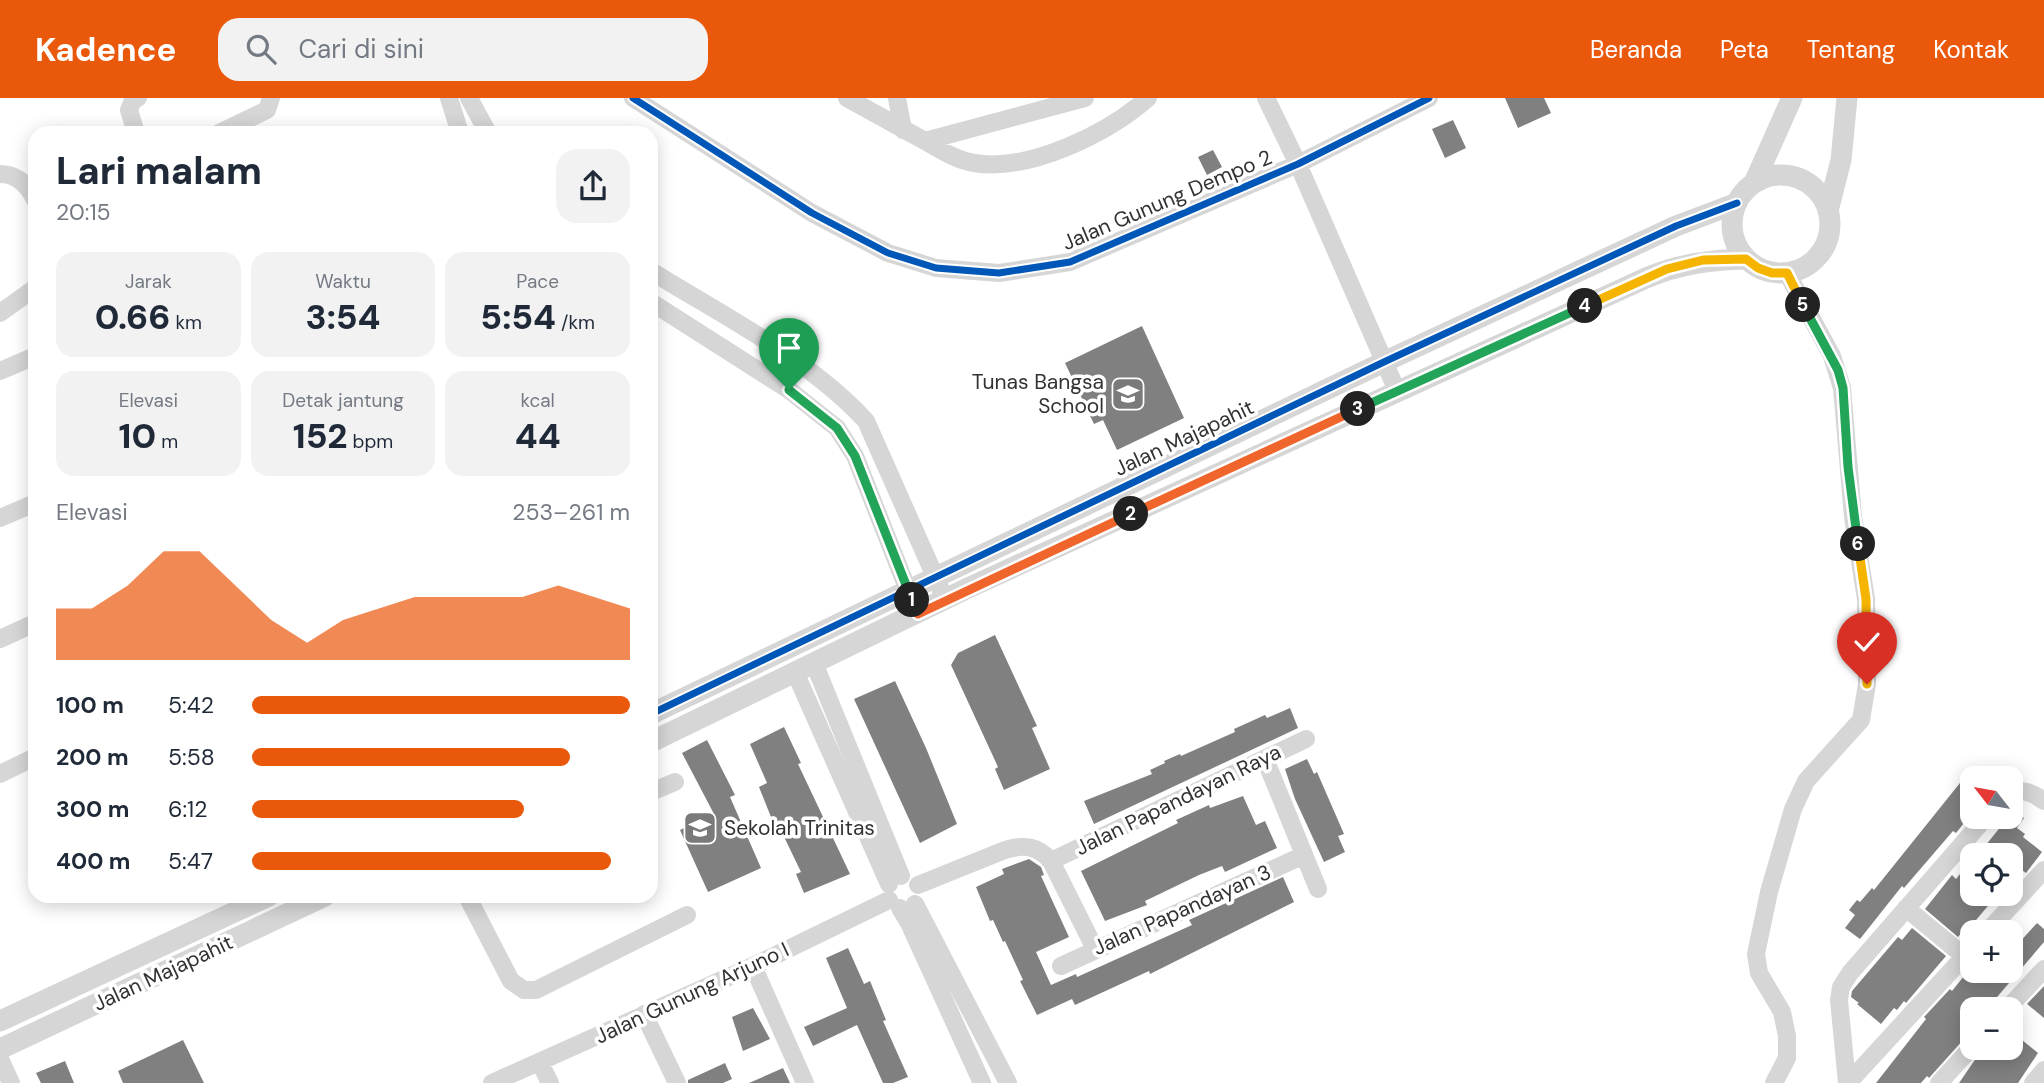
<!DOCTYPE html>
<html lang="id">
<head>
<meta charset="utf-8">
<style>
  :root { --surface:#fff; --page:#f2f2f3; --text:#1f2937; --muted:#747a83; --accent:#ea580c }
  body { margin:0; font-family:"DM Sans",sans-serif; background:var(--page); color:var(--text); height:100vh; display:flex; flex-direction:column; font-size:26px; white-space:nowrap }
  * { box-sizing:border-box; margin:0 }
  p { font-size:23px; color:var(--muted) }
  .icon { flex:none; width:38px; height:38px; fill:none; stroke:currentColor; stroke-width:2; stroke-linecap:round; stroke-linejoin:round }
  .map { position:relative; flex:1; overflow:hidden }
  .details { position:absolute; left:28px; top:28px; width:630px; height:777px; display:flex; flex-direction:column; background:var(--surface); border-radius:21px; box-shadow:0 4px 18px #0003 }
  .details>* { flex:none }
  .needle { width:46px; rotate:301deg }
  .controls { position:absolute; left:1960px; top:668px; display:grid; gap:14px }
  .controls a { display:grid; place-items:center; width:63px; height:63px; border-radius:14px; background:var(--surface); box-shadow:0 4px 18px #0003; font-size:35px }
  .pin { position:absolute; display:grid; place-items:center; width:60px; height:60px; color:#fff; margin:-72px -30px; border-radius:50% 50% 50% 0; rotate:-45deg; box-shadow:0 0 7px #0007 }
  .pin .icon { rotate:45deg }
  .km { position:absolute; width:35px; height:35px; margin:-18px; border-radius:50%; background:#222; color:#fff; font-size:19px; line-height:35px; text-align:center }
  .round { display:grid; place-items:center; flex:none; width:74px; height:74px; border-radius:21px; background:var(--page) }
  .headline { display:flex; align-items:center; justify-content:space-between; height:119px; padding:0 28px }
  h1 { font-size:38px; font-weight:800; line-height:52px }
  .figures { display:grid; grid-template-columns:repeat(3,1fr); gap:10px; height:119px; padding:7px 28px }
  .figures div { display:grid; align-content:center; border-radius:18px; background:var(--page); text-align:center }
  .figures b { font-size:35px; font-weight:800 }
  .figures small { font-size:19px; font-weight:400 }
  .figures p { font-size:19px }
  .chart { height:196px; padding:14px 28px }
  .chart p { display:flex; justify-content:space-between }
  .chart svg { width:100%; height:126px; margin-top:7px; fill:var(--accent); opacity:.7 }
  ul { padding:0 28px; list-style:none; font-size:23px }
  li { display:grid; grid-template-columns:112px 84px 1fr; align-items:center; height:52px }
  li i { height:18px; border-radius:9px; background:var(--accent) }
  header { display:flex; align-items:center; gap:42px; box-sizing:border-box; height:98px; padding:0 35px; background:var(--accent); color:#fff }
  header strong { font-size:33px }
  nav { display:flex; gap:38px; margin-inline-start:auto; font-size:24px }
  .search { width:490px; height:63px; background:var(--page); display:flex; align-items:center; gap:18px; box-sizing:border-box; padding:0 24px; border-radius:21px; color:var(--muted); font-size:26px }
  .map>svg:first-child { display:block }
  .building { fill:#808080 }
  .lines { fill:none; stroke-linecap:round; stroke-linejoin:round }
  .minor { stroke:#d6d6d6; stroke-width:18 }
  .tertiary { stroke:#d6d6d6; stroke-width:21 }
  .cycleway-casing { stroke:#fff; stroke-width:11 }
  .cycleway { stroke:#0057b8; stroke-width:7 }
  .split-1-casing { stroke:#fff; stroke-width:14 }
  .split-2-casing { stroke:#fff; stroke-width:14 }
  .split-3-casing { stroke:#fff; stroke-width:14 }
  .split-4-casing { stroke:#fff; stroke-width:14 }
  .split-5-casing { stroke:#fff; stroke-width:14 }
  .split-6-casing { stroke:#fff; stroke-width:14 }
  .split-7-casing { stroke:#fff; stroke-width:14 }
  .split-1 { stroke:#22a559; stroke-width:9 }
  .split-2 { stroke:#f0652b; stroke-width:9 }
  .split-3 { stroke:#f0652b; stroke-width:9 }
  .split-4 { stroke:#22a559; stroke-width:9 }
  .split-5 { stroke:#f5b400; stroke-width:9 }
  .split-6 { stroke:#22a559; stroke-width:9 }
  .split-7 { stroke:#f5b400; stroke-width:9 }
  .labels { text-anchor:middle; stroke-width:7; stroke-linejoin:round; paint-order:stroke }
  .street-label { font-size:21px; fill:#323232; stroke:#fff }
  .poi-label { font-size:21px; fill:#323232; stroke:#fff; text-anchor:end }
</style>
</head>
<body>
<header>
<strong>Kadence</strong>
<div class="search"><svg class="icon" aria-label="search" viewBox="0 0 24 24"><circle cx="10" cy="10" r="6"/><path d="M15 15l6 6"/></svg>Cari di sini</div>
<nav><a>Beranda</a><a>Peta</a><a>Tentang</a><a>Kontak</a></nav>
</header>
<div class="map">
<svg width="2044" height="985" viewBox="0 0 2044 985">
  <rect width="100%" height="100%" fill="#fff"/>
  <path class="building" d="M1505 0H1544L1551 15 1518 30Z
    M1453 22 1466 50 1445 60 1432 31Z
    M1213 52 1222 69 1207 77 1198 59Z
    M1142 228 1184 320 1117 352 1103 322 1094 326 1065 265Z
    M995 537 1037 628 1032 630 1050 671 1004 692 995 671 998 669 951 567 958 555Z
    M895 583 926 650 957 726 920 745 854 601Z
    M1290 610 1298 630 1094 726 1084 703 1152 676 1150 672 1165 665 1164 663 1180 656 1181 658 1235 634 1234 631 1265 617 1267 620Z
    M784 629 801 665 798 666 850 776 804 795 796 776 801 774 774 718 771 719 759 689 767 685 750 646Z
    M707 642 735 697 730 699 761 770 708 794 680 732 714 716 682 655Z
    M1307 661 1314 676 1317 674 1344 736 1338 738 1345 754 1324 764 1295 701 1285 671Z
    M1972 670V715L1956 735 1953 733 1904 790 1902 788 1860 841 1845 830 1855 817 1849 812 1857 802 1860 804 1872 790 1874 792Z
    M1243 698 1256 727 1265 723 1277 750 1225 774 1222 768 1199 777 1145 803 1147 807 1105 823 1081 773 1178 725 1176 722 1209 707 1210 710Z
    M2014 712 2024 720 2017 730 2025 736 2023 739 2042 754 2026 775 2019 770 2011 779V758H1977Z
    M1029 761 1041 769 1044 777 1041 778 1069 839 1036 854 1051 887 1076 876 1077 879 1192 827 1189 822 1283 779 1294 804 1150 876 1149 873 1075 907 1072 901 1037 917 1020 883 1023 882 1005 843 1003 844 993 822 990 823 976 789 1004 776 1002 771Z
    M1972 761V796H1998L1971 828 1969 826 1958 839 1925 811 1952 777 1956 781Z
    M2037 825 2044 831V844L1986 912H1972V938L1964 941 1929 980 1927 978 1921 985H1876L1926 921 1924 919 1950 891 1952 893 1968 873H2011V842L2017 847Z
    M1912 830 1946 858 1906 905 1904 903 1897 912 1894 910 1881 926 1857 906 1859 905 1851 899 1852 893 1898 839 1902 842Z
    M848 850 864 886 870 883 886 922 883 923 908 979 893 985H883L857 927 813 948 804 929 847 910 826 860Z
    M2044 888V920L2027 906Z
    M753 910 770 941 743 953 732 919Z
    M2011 933 2038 955 2018 985H1959L1983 950H2011Z
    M183 942 204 985H123L118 973Z
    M65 963 74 985H41L36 975Z
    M725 965 732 981 723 985H688V982Z
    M783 970 790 985H749Z"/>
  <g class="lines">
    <path class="minor" d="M449 0 460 35
      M469 0 488 35
      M633 0 812 115 888 155 936 170 999 175 1070 164 1298 66 1429 0
      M847 0 925 43 1085 0
      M897 0 903 32
      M1266 0 1298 66 1397 293
      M136 35 129 12 133 2 138 0
      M219 35 267 12 271 0
      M925 43C941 52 956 62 974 65 1029 74 1107 36 1148 0
      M0 76C17 76 28 87 35 102
      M651 173C723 218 808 260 866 323L941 492
      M651 204 789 292 837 330 855 358 913 505
      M0 215 35 190
      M0 273 35 258
      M0 420 35 405
      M0 541 35 525
      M814 565 901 778
      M795 574 889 786
      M1265 661 1318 791
      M0 676 35 659
      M651 694 675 684
      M2011 694C2024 691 2033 695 2044 703
      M1051 763 1306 641
      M918 787 1005 752C1024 746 1038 748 1051 763L1095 851
      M467 798 511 883 524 892H536L687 817
      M915 806 1008 985
      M900 810 909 825 982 985
      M1906 810 1964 858
      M1986 835 2044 772
      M753 868 805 985
      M1061 868 1304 757
      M2006 912 2044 871
      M644 916 677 985
      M0 961 11 985
      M540 965 550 985
      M492 985 753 868 889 802
      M1774 985 1787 960V938L1782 914 1759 875 1756 856 1769 794 1793 711 1806 683 1861 622 1867 586 1866 501 1853 419 1842 290 1832 258 1787 175
      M1847 985 1839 902 1841 889 1850 875 1986 719
      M1848 985 1972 850
      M1939 985 1972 949
      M2033 985 2044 972"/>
    <path class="tertiary" d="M1732 126a49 49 0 1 1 98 0a49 49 0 1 1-98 0Z
      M1754 85 1792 0
      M1828 113 1841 62 1847 0
      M651 616 1386 263 1676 128 1737 105
      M651 644 968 490 1646 180C1679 166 1710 162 1746 161
      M0 923 269 798
      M0 951 325 798"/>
    <defs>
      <path id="cycleway" d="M633 0 812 115 888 155 936 170 999 175 1070 164 1298 66 1429 0
        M651 616 1386 263 1676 128 1737 105"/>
    </defs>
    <use href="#cycleway" class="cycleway-casing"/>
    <use href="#cycleway" class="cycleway"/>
  </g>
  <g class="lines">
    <defs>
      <path id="split-1" d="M789 292 837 330 855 358 912 502"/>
      <path id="split-2" d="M912 502 918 516 1131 416"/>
      <path id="split-3" d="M1131 416 1358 311"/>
      <path id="split-4" d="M1358 311 1585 208"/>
      <path id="split-5" d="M1585 208 1667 171 1703 162 1746 161 1758 170 1772 175H1787L1803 207"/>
      <path id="split-6" d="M1803 207 1838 272 1843 290 1848 369 1858 446"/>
      <path id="split-7" d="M1858 446 1866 501 1867 586"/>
    </defs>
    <use href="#split-1" class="split-1-casing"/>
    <use href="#split-2" class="split-2-casing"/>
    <use href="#split-3" class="split-3-casing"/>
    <use href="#split-4" class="split-4-casing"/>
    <use href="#split-5" class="split-5-casing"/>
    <use href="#split-6" class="split-6-casing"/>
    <use href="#split-7" class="split-7-casing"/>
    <use href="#split-1" class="split-1"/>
    <use href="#split-2" class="split-2"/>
    <use href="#split-3" class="split-3"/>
    <use href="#split-4" class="split-4"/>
    <use href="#split-5" class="split-5"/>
    <use href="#split-6" class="split-6"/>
    <use href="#split-7" class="split-7"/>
  </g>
  <defs>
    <symbol id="school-square" viewBox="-11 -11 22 22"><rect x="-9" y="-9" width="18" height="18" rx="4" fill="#7a7a7a" stroke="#fff"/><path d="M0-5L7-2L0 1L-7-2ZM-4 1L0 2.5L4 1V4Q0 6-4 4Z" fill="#fff"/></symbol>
  </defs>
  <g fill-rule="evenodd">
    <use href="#school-square" x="1109" y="277" width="38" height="38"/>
    <use href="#school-square" x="681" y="711" width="38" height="38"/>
  </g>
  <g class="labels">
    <g class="street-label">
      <text transform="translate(1167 102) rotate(-23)" y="7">Jalan Gunung Dempo 2</text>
      <text transform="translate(1184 340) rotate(-25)" y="7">Jalan Majapahit</text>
      <text transform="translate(1178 702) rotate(-26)" y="7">Jalan Papandayan Raya</text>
      <text transform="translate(1182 812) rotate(-24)" y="7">Jalan Papandayan 3</text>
      <text transform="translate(163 875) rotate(-25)" y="7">Jalan Majapahit</text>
      <text transform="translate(692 895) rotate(-25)" y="7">Jalan Gunung Arjuno I</text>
    </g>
    <g class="poi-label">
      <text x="1104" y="291">Tunas Bangsa<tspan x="1104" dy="24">School</tspan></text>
      <text x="724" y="737" text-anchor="start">Sekolah Trinitas</text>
    </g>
  </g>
</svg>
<div class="controls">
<a><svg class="needle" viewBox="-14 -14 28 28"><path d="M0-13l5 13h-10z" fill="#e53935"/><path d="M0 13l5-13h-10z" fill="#747a83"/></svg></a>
<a><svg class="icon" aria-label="locate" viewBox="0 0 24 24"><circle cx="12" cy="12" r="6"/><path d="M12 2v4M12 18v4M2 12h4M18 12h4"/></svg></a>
<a>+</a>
<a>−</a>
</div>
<div class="pin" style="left:789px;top:292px;background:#1e9e55"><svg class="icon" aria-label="arrive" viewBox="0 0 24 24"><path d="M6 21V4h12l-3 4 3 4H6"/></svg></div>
<div class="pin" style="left:1867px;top:586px;background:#d93025"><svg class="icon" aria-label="check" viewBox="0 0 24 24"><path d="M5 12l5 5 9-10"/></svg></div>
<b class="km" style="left:912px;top:502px">1</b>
<b class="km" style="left:1131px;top:416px">2</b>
<b class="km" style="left:1358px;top:311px">3</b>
<b class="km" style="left:1585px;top:208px">4</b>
<b class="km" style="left:1803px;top:207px">5</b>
<b class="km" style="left:1858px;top:446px">6</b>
<section class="details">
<div class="headline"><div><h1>Lari malam</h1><p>20:15</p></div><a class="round"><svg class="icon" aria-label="share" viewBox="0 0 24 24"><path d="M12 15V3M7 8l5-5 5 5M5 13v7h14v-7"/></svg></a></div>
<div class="figures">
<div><p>Jarak</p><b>0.66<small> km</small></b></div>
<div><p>Waktu</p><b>3:54</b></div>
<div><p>Pace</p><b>5:54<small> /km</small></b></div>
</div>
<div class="figures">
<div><p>Elevasi</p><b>10<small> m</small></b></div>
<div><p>Detak jantung</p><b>152<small> bpm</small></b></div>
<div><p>kcal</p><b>44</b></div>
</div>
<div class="chart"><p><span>Elevasi</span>253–261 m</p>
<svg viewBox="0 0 160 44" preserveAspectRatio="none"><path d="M0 44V26L10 26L20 18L30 6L40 6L50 18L60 30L70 38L80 30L90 26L100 22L110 22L120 22L130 22L140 18L150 22L160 26V44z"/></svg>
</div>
<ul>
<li><b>100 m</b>5:42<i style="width:100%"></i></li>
<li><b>200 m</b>5:58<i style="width:84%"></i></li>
<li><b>300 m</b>6:12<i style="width:72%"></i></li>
<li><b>400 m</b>5:47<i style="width:95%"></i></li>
</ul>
</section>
</div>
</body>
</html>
